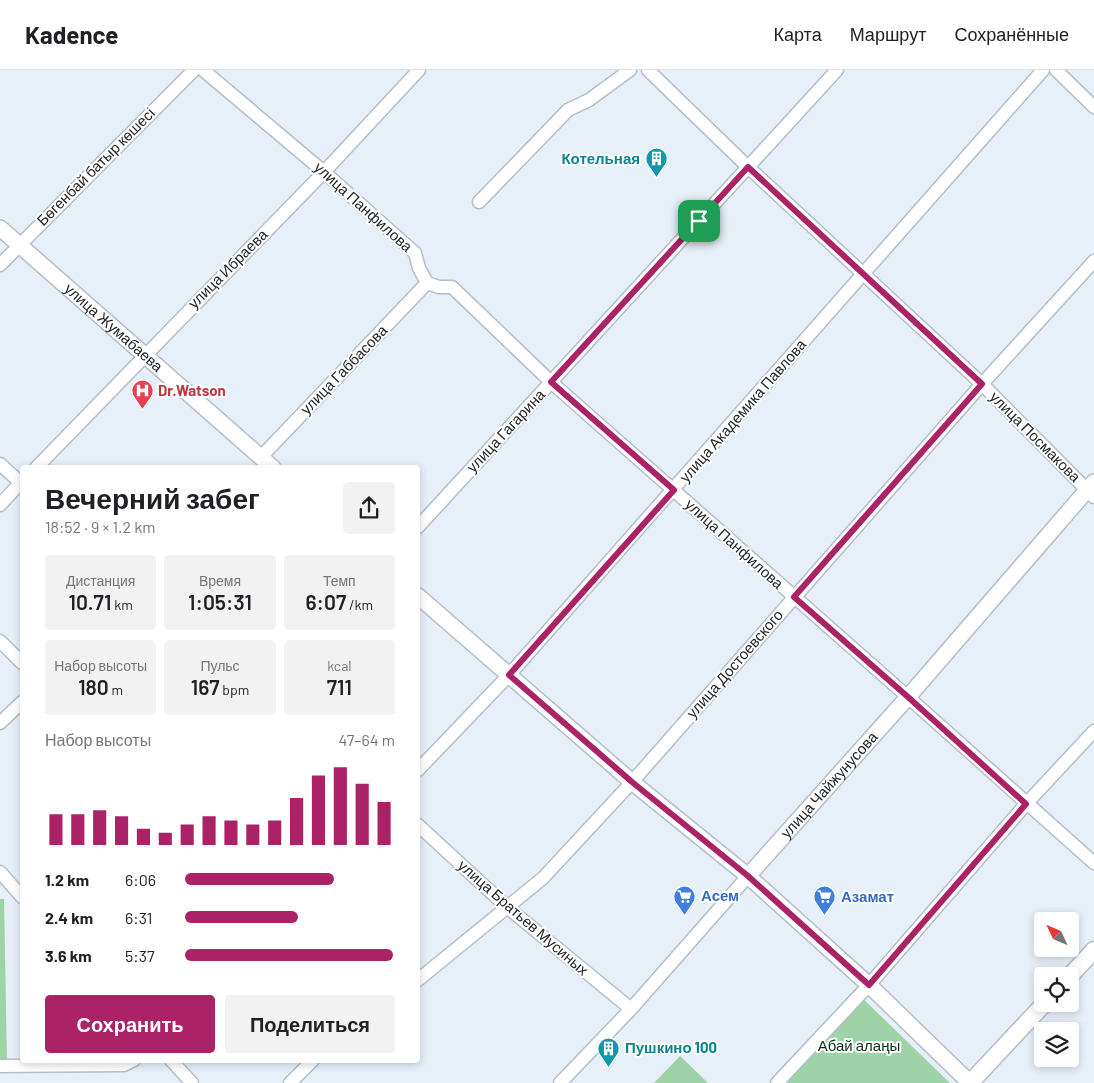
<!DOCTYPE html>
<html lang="ru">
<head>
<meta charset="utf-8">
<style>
  :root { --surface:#fff; --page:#f2f2f2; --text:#202124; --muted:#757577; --line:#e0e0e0; --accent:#ab2267 }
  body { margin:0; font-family:Barlow,sans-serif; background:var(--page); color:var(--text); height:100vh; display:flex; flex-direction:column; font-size:19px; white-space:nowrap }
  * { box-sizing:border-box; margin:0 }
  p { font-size:16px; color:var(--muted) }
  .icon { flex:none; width:28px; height:28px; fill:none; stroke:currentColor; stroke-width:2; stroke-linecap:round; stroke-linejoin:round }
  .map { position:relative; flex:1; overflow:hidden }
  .details { position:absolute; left:20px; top:395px; width:400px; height:598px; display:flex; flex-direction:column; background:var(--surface); border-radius:5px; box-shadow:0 2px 8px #0003 }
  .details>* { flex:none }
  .needle { width:32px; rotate:314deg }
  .tools { position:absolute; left:1034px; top:842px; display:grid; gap:10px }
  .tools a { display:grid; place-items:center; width:45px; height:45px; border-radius:5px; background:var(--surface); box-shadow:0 2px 8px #0003; font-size:25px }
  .pin { position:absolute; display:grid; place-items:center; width:42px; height:42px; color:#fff; margin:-21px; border-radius:10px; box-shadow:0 2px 8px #0006 }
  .round { display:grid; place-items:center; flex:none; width:52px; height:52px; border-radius:5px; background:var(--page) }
  .headline { display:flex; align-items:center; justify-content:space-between; height:85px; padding:0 25px }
  h1 { font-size:28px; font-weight:600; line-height:38px }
  .metrics { display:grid; grid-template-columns:repeat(3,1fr); gap:8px; height:85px; padding:5px 25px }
  .metrics div { display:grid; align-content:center; border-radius:5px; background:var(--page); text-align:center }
  .metrics b { font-size:21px; font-weight:600 }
  .metrics small { font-size:14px; font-weight:400 }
  .metrics p { font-size:14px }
  .chart { height:140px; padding:10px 25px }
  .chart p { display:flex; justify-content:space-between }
  .chart svg { width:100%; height:90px; margin-top:5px; stroke:var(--accent); stroke-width:6 }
  .primary-button { display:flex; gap:10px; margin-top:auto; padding:10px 25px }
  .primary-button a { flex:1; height:58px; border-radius:5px; background:var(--accent); color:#fff; font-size:20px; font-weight:600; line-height:58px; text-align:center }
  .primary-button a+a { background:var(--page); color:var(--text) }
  ul { padding:0 25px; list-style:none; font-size:16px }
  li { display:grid; grid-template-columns:80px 60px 1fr; align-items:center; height:38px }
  li i { height:12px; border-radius:6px; background:var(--accent) }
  header { display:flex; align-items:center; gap:30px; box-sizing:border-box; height:70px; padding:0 25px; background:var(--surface); border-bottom:1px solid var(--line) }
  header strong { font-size:24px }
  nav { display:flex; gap:28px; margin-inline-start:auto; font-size:18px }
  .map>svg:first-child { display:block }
  .green { fill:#9ed2a7 }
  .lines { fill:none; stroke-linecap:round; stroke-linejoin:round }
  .minor-casing { stroke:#b6bec7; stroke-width:15 }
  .tertiary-casing { stroke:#b6bec7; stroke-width:18 }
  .secondary-casing { stroke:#b6bec7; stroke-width:19 }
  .minor { stroke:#fff; stroke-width:12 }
  .tertiary { stroke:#fff; stroke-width:15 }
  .secondary { stroke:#fff; stroke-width:16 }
  .route-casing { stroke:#fff; stroke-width:10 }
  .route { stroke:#ab2267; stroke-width:6 }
  .labels { text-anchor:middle; stroke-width:4; stroke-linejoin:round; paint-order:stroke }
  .culture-label { font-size:15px; font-weight:bold; fill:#0d838f; stroke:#fff; text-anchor:end }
  .street-label { font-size:15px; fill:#232629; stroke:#fff }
  .health-label { font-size:15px; font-weight:bold; fill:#be3a42; stroke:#fff; text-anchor:start }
  .shop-label { font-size:15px; font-weight:bold; fill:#366cbe; stroke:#fff; text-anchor:start }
  .park-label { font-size:15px; fill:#043314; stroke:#fff }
</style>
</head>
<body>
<header>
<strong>Kadence</strong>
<nav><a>Карта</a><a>Маршрут</a><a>Сохранённые</a></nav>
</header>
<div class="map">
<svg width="1094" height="1013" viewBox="0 0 1094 1013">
  <rect width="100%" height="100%" fill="#e7eff9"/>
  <path class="green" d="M0 829H4L7 991H0Z
    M858 924 950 1013H772Z
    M680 986 708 1013H654Z"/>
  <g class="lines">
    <defs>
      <path id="minor" d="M203 0 324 102 415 183 419 198 427 213 439 217H452L551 312 908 627 1094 793
        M648 0 748 97 982 314 1094 427
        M1056 0 1094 37
        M479 132 568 40 589 30 630 0
        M0 195 194 0
        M261 387 427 213
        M0 394 22 414
        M36 398 324 102 419 0
        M0 435 22 411
        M418 457 837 0
        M0 571 22 593
        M0 653 22 632
        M418 700 509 605 1043 0
        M418 755 507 837 631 939
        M0 802 22 827
        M418 910 543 808 632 712 982 314 1094 191
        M171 990 192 1013
        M0 996 124 995 134 990
        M290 1013 313 990
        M560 1013 631 939 748 806
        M777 1013 869 915 1026 734 1094 661"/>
      <g id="tertiary">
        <path id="s1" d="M0 158 273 398"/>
        <path d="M418 526 632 712 748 806 869 915 970 1013"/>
        <path id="s2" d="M748 806 908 627 1094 412"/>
      </g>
      <path id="secondary" d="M1070 906 1094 880
        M970 1013 1044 934"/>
    </defs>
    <use href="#minor" class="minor-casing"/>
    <use href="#tertiary" class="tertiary-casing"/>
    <use href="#secondary" class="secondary-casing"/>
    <use href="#minor" class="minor"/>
    <use href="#tertiary" class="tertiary"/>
    <use href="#secondary" class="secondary"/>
  </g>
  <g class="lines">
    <defs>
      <path id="route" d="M748 97 982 314 794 527 908 627 1026 734 869 915 748 806 632 712 509 605 674 420 551 312Z"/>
    </defs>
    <use href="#route" class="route-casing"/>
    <use href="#route" class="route"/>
  </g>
  <defs>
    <symbol id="building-pin" viewBox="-11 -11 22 30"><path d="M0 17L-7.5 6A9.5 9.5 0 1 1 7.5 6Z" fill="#0f9aa8" stroke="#fff"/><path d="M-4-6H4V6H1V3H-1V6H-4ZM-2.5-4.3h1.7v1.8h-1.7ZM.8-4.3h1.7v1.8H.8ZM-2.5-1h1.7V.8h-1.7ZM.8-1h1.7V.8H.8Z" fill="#fff"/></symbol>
    <symbol id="hospital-pin" viewBox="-11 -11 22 30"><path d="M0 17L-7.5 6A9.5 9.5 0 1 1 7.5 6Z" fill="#e0444e" stroke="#fff"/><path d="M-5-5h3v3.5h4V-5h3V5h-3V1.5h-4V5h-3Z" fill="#fff"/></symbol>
    <symbol id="supermarket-pin" viewBox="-11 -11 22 30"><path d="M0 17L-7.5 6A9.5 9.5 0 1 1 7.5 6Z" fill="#3f7fe0" stroke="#fff"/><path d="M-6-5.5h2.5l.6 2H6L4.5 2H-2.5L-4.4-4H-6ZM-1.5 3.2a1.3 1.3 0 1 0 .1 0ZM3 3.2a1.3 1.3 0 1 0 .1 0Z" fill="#fff"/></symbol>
  </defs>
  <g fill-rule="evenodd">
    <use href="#building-pin" x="644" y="76" width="25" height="34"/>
    <use href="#hospital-pin" x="130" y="308" width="25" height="34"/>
    <use href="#supermarket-pin" x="672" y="814" width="25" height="34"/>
    <use href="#supermarket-pin" x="812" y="814" width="25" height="34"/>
    <use href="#building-pin" x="596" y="966" width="25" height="34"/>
  </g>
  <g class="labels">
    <g class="culture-label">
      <text x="640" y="94">Котельная</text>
      <text x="625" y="983" text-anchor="start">Пушкино 100</text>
    </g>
    <g class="street-label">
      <text transform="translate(96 97) rotate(-45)" y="5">Бөгенбай батыр көшесі</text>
      <text transform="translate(363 137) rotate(42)" y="5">улица Панфилова</text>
      <text transform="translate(228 199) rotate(-45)" y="5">улица Ибраева</text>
      <text dy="5" stroke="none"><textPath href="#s1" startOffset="151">улица Жумабаева</textPath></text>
      <text transform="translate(344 300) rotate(-46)" y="5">улица Габбасова</text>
      <text transform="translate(743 341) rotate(-49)" y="5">улица Академика Павлова</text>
      <text transform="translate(506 361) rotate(-47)" y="5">улица Гагарина</text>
      <text transform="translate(1035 367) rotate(45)" y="5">улица Посмакова</text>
      <text transform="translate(734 474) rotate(42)" y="5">улица Панфилова</text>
      <text transform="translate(735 594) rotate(-49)" y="5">улица Достоевского</text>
      <text dy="5" stroke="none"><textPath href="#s2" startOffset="122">улица Чайжунусова</textPath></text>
      <text transform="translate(523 848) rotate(41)" y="5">улица Братьев Мусиных</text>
    </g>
    <g class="health-label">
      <text x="158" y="326">Dr.Watson</text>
    </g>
    <g class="shop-label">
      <text x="701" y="831">Асем</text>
      <text x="841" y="832">Азамат</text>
    </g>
    <g class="park-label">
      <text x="859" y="981">Абай алаңы</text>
    </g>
  </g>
</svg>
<div class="tools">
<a><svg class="needle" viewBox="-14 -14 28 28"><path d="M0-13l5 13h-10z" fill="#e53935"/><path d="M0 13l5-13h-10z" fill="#757577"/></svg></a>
<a><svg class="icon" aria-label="locate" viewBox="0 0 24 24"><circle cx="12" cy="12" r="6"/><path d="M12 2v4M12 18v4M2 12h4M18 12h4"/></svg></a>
<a><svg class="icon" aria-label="layers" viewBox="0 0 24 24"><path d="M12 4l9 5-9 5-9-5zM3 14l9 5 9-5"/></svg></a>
</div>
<div class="pin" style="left:699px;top:151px;background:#1e9e55"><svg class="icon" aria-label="arrive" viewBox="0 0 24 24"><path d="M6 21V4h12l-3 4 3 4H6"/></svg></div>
<section class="details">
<div class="headline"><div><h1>Вечерний забег</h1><p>18:52 · 9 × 1.2 km</p></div><a class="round"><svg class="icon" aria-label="share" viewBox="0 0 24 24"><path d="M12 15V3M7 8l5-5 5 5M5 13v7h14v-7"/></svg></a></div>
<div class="metrics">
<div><p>Дистанция</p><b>10.71<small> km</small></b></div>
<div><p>Время</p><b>1:05:31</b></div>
<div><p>Темп</p><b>6:07<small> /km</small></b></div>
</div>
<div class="metrics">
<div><p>Набор высоты</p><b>180<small> m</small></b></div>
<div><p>Пульс</p><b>167<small> bpm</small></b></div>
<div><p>kcal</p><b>711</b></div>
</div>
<div class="chart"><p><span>Набор высоты</span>47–64 m</p>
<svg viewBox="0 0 160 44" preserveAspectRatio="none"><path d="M5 44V29M15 44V29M25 44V27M35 44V30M45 44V36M55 44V38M65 44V34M75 44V30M85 44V32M95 44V34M105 44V32M115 44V21M125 44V10M135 44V6M145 44V14M155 44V23"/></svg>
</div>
<ul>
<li><b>1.2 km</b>6:06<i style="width:71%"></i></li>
<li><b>2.4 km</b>6:31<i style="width:54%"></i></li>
<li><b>3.6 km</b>5:37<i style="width:99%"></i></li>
</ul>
<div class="primary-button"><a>Сохранить</a><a>Поделиться</a></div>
</section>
</div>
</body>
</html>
